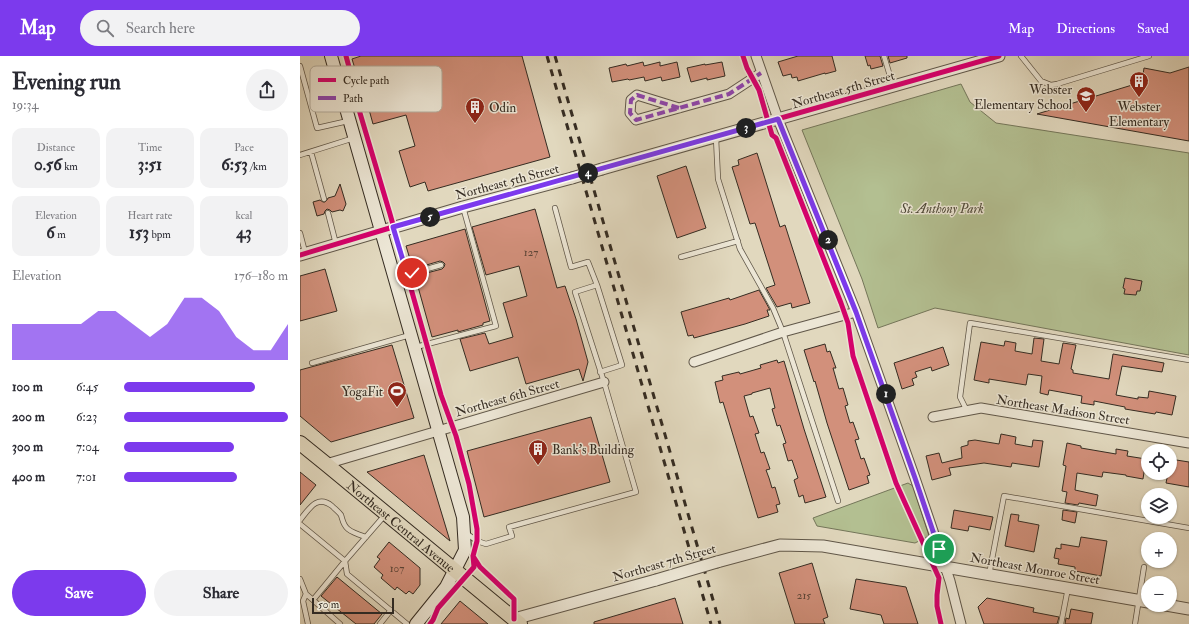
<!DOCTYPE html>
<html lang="en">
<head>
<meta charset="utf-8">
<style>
  :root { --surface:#fff; --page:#f2f2f3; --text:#2b2b33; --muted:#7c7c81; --accent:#7c3aed }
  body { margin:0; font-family:"IM FELL Double Pica",serif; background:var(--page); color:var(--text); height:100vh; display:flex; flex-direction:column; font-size:15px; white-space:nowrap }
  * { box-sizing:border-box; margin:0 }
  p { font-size:13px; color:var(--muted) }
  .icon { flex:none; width:22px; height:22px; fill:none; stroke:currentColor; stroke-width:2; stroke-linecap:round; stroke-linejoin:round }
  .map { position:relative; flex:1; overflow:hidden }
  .side { display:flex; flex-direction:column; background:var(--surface); width:300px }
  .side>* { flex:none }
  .tools { position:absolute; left:841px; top:388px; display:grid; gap:8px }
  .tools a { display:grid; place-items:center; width:36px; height:36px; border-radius:50%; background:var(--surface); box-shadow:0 1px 3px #0004; font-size:20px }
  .scale { position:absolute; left:12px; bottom:10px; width:82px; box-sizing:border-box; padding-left:4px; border:2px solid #352c22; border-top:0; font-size:11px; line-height:14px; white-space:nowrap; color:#352c22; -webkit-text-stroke:3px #ece6d5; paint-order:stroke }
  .pin { position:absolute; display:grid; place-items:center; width:34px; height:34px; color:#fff; margin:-17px; border:2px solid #fff; border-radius:50%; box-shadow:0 1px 4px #0007 }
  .km { position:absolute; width:20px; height:20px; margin:-10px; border-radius:50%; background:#222; color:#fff; font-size:11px; line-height:20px; text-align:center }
  .round { display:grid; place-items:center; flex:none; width:42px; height:42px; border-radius:21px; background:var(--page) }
  .head { display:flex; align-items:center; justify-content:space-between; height:68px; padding:0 12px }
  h1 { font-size:22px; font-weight:800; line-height:30px }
  .metrics { display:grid; grid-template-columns:repeat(3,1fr); gap:6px; height:68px; padding:4px 12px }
  .metrics div { display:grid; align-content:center; border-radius:10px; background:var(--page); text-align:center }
  .metrics b { font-size:17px; font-weight:800 }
  .metrics small { font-size:11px; font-weight:400 }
  .metrics p { font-size:11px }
  .chart { height:112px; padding:8px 12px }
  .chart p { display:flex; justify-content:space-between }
  .chart svg { width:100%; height:72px; margin-top:4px; fill:var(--accent); opacity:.7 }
  .action { display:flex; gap:8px; margin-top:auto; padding:8px 12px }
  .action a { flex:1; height:46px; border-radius:24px; background:var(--accent); color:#fff; font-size:16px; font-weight:800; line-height:46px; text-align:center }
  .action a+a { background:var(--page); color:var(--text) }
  ul { padding:0 12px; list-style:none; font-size:13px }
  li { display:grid; grid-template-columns:64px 48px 1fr; align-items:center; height:30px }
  li i { height:10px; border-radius:5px; background:var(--accent) }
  header { display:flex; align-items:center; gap:24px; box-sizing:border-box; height:56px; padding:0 20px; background:var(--accent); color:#fff }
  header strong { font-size:19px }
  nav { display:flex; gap:22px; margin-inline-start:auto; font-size:14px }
  .search { width:280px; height:36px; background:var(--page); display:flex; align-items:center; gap:10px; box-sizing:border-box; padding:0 14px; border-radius:22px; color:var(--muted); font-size:15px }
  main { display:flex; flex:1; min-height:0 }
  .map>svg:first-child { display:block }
  .green { fill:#b3bf91; stroke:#74765a }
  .building { fill:#d2907b; stroke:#352c22 }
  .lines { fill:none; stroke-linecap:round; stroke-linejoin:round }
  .service-casing { stroke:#605749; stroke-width:6 }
  .minor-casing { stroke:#605749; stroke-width:11 }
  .tertiary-casing { stroke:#605749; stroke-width:13 }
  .secondary-casing { stroke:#352c22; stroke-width:14 }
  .primary-casing { stroke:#352c22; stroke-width:16 }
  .service { stroke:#ece6d5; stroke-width:4.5 }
  .minor { stroke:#ece6d5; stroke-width:9 }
  .tertiary { stroke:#ece6d5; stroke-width:11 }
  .secondary { stroke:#ece6d5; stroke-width:12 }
  .primary { stroke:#e1d8be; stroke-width:14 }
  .rail { stroke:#352c22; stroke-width:3; stroke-dasharray:7 7; stroke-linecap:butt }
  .tertiary-bridge-casing { stroke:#605749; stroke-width:13; stroke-linecap:butt }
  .tertiary-bridge { stroke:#ece6d5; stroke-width:11 }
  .quiet { stroke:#8e44ad; stroke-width:4; stroke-dasharray:8 4; stroke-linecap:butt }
  .cycleway-casing { stroke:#ece6d5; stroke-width:8 }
  .cycleway { stroke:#d6006c; stroke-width:5 }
  .route-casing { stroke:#fff; stroke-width:8 }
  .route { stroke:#7c3aed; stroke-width:5 }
  .labels { text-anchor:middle; stroke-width:3; stroke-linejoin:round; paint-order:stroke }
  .number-label { font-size:11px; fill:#5c4538 }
  .street-label { font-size:13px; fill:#352c22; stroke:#ece6d5 }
  .poi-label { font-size:13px; fill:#352c22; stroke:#ece6d5; text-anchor:end }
  .park-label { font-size:13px; font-style:italic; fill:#4e4938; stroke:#ece6d5 }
  .key { fill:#ece6d5; stroke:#b5ae9f; stroke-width:1 }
  .key-label { font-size:11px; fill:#352c22 }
</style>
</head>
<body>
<header>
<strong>Map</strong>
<div class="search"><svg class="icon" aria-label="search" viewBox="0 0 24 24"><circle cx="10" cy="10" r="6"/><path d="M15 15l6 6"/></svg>Search here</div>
<nav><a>Map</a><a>Directions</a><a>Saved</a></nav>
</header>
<main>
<section class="side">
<div class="head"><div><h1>Evening run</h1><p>19:34</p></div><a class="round"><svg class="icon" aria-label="share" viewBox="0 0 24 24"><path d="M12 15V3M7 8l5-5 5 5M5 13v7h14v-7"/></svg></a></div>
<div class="metrics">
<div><p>Distance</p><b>0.56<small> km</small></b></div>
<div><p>Time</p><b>3:51</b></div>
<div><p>Pace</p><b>6:53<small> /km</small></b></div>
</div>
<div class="metrics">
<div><p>Elevation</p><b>6<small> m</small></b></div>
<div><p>Heart rate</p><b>153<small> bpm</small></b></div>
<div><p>kcal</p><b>43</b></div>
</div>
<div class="chart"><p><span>Elevation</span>176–180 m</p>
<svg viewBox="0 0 160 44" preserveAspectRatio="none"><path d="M0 44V22L10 22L20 22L30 22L40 22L50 14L60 14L70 22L80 30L90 22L100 6L110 6L120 14L130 30L140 38L150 38L160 22V44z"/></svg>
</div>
<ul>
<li><b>100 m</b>6:45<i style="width:80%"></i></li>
<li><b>200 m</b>6:23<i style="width:100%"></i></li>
<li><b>300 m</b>7:04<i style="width:67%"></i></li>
<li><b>400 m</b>7:01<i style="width:69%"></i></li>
</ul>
<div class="action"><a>Save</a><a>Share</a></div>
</section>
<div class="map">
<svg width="889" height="568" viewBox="0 0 889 568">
  <rect width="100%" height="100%" fill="#e1d8be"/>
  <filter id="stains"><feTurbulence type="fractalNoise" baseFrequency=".005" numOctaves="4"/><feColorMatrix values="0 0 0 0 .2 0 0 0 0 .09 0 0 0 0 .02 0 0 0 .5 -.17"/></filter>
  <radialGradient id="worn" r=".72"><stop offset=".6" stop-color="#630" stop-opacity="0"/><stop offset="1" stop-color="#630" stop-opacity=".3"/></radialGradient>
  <path class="green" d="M661 28 670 46 696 67 889 97V299L635 252 578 272 562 223 502 74Z
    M608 427 613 430 629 480 615 487 517 470 513 462Z"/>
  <path class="building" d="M61 0H222L250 101 128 135 125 126 110 131 99 95 115 90 106 59 73 68 65 39H64L61 28 60 29 52 3Z
    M498 0H532L536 15 525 18V17L498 25 497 21 492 22 491 18 483 20 478 6Z
    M565 0H580L583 10 571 13 570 9 568 10Z
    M588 0H607V2L590 7Z
    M343 6 344 10 360 6V10L377 6 380 21 362 25 361 21 345 25 344 21 329 24 328 23 312 26 309 12 326 8 327 10Z
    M422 6 425 20 407 24V22L391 26 387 12 405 8V9Z
    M889 11V85L737 58 842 26 844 12 870 17Z
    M457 97 480 171 485 169 510 247 492 252 491 247 477 251 466 232 475 229 455 167 450 168 432 111 439 109 438 104Z
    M386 110 406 172 377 182 357 120Z
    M40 128 46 148 43 155 40 154 32 156 30 154 27 153 25 155 24 158 17 160 13 146 20 144 23 146H25L27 144 28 142 35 140Z
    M235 153 257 232 265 230 276 263 288 306 283 325 279 313 226 328 218 301 170 315 160 283 185 277 189 288 213 281 203 247 227 240 219 210 186 219 172 171Z
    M165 173 190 265 183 267V269L158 276V274L132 281 115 220 142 213 144 211 145 208 143 206 140 205 113 213 106 190Z
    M25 213 37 255 0 265V220Z
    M825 222 842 225 840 235H837L836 239 824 238 825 233 823 232Z
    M459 234 470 254H467L469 260 445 268 394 282 393 279 388 280 381 256 429 242 430 244Z
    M734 282 744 283 741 305 759 308 763 287 776 289 771 313 773 314V317L809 323 813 298 864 307 862 316 822 310 816 339 838 343V341L848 342 849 335 876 340 872 359 856 356 855 358 825 353V351L794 345V349L781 347 782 340 749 334 748 339 740 337 742 320 728 318 726 329 689 323V327L674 324 681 286 704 290 705 285 716 287 715 295 732 298Z
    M525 288 527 296 530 295 536 312H533L539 333 543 332 548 349 545 350 550 367 553 366 559 383 555 384 561 403 564 402 570 419 567 420 569 427 549 434 527 367 515 325 514 326 504 294Z
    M92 289 114 362 31 386 0 360V314Z
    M643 291 649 309 632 315 631 311 615 316 617 321 612 323 614 329 602 333 594 307Z
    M477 304 478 307 484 305 504 373 526 441 505 447 503 439 499 441 494 424 498 422 492 404 488 405 483 388 486 387 480 369 477 370 472 353 475 352 470 332 452 337V338L444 340 450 361 453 360 459 377 455 378 461 397 464 396 470 413 466 414 469 422 472 432 475 431 480 448 476 449 478 456 458 462 423 346 420 347 415 326 423 324 422 320 439 316 440 318 461 312 460 309Z
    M291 361 310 426 184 461 167 395Z
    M701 378 716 381 715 388 732 391 733 384 743 385 739 411 712 407 711 411 684 407 649 412 651 419 632 424 626 400 639 397 642 407 662 402 661 391 668 389V385L675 384 699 388Z
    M767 387 781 390V392L816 398V393L828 395 827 400 846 403 843 423 826 420V419L803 416 802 421 777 417 775 434 798 439 796 450 779 447 778 449 765 447 767 436 762 435 766 410 763 409Z
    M124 399 150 485 67 416Z
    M870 403 889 406V431L866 427 868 417H870Z
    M0 416 16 429 0 449Z
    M654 454 693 461 690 474 669 470 668 475 651 472Z
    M763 454 777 456 775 467 762 464Z
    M711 458 719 459 718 465 739 469 734 496 705 490Z
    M781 481 807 485 801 520 775 515V511L758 508 759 503 754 502 756 492 761 493V488L779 491Z
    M89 486 120 512V529L113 538 109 535 106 538 97 531 95 534 81 522 83 519 74 511 80 503 77 501Z
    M512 507 528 561 523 563 525 568H495L479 517Z
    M37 521 82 558 74 568H56L21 540Z
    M556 523 606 531 618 568H584L581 559 550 553Z
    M375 542 383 568H294V566Z
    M687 542 734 552 733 556 759 561 757 568H684L678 551Z
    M160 545 188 568H141Z
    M771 553 793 557 791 568H765L766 562 769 563Z"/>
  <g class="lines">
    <defs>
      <path id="service" d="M584 0 593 30
        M721 0 741 25 751 29 757 28 849 0
        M0 10 17 72 48 65
        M416 82 418 123 440 193 473 252 483 276 538 445
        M11 96 24 143
        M0 99 54 82
        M28 157 36 188
        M0 177 5 196
        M381 201 438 185
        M95 222 141 209
        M297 229 322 309 300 316
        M116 291 196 270 163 151
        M12 307 110 279
        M667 355 660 341 670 267 889 304
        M0 464C9 453 17 438 32 450 35 453 39 456 41 459 43 465 43 469 48 473 53 477 60 479 66 481
        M0 468 45 505 85 459
        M166 477 177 485 186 488 212 480 209 471 336 436 304 326 275 236 297 229 288 206 271 211 255 152
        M45 505 47 518 107 568
        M689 519 704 440 889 472
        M0 523 6 538 13 544
        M6 538 3 545 8 568
        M40 568 13 544 45 505
        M80 568 91 554
        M761 568 768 532
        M835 568 844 511"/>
      <path id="minor" d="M456 0 478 63 556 256 615 422 650 525 661 568
        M379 52 337 39 331 44 330 57 336 64 429 38 461 17
        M394 306 483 276 556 256
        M633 361 681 352 889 387
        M26 408 304 326"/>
      <path id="tertiary" d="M302 113 699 0
        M0 199 163 151 272 122
        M417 506 480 489 523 490 848 546
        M866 549 889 553
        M214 563 356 524"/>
      <path id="secondary" d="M31 0 163 461 165 494 146 531 116 568"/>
      <g id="primary">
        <path id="s1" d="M0 387 26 408 220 568"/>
      </g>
    </defs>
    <use href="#service" class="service-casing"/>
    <use href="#minor" class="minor-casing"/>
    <use href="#tertiary" class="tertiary-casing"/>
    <use href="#secondary" class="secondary-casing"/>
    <use href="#primary" class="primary-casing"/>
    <use href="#service" class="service"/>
    <use href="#minor" class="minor"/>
    <use href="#tertiary" class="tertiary"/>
    <use href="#secondary" class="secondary"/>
    <use href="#primary" class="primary"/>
    <path class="rail" d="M247 0 411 568
      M255 0 420 568"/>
    <defs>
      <path id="tertiary-bridge" d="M272 122 302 113
        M356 524 417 506"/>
    </defs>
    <use href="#tertiary-bridge" class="tertiary-bridge-casing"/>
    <use href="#tertiary-bridge" class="tertiary-bridge"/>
    <path class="quiet" d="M379 52 337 39 331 44 330 57 336 64 429 38 461 17"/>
    <defs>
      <path id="cycleway" d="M46 0 55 33 57 47 90 158 141 339 156 380 169 428 177 473V485L173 500 174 511 138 552 133 564 130 568
        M443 0 447 12 459 34 472 79 476 82 541 247 548 267 553 300 596 427 639 522 637 539V550L641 568
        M0 199 93 171 231 133 699 0
        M173 500 180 511 214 543V563"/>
    </defs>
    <use href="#cycleway" class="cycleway-casing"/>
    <use href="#cycleway" class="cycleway"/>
  </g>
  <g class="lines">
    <defs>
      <path id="route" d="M112 217 107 218 93 171 478 63 556 256 615 422 639 493"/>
    </defs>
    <use href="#route" class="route-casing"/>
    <use href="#route" class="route"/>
  </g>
  <defs>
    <symbol id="building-pin" viewBox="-11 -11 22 30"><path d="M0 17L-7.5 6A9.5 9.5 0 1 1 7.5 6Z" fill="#8f2418" stroke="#ece6d5"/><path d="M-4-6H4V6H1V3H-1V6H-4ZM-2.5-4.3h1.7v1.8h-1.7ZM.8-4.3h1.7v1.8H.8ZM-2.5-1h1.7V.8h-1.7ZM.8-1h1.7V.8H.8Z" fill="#fff"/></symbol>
    <symbol id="school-pin" viewBox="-11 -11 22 30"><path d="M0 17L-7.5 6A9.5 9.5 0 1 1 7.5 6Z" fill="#8f2418" stroke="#ece6d5"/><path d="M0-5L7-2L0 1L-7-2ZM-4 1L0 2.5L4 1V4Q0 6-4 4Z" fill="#fff"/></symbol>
    <symbol id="stadium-pin" viewBox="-11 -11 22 30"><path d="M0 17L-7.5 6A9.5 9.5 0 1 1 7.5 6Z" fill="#8f2418" stroke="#ece6d5"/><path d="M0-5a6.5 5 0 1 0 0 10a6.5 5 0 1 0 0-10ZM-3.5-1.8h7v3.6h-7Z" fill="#fff"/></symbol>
  </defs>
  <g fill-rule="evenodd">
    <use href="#building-pin" x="828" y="14" width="22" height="30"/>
    <use href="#school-pin" x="775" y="29" width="22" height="30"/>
    <use href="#building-pin" x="164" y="40" width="22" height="30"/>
    <use href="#stadium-pin" x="86" y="324" width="22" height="30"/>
    <use href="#building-pin" x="227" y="382" width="22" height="30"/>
  </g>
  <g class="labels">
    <g class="number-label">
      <text x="231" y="200">127</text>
      <text x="97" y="516">107</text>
      <text x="504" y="543">215</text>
    </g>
    <g class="street-label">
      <text transform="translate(543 33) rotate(-16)" y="5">Northeast 5th Street</text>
      <text transform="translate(207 125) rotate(-15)" y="5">Northeast 5th Street</text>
      <text transform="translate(207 341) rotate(-16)" y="5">Northeast 6th Street</text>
      <text transform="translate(763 353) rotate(9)" y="5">Northeast Madison Street</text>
      <text dy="5" stroke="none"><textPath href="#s1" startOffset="131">Northeast Central Avenue</textPath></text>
      <text transform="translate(364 506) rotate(-16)" y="5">Northeast 7th Street</text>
      <text transform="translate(735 512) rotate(10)" y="5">Northeast Monroe Street</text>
    </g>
    <g class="poi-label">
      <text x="772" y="38">Webster<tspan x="772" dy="15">Elementary School</tspan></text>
      <text x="839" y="55" text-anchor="middle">Webster<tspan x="839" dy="15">Elementary</tspan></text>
      <text x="189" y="56" text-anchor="start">Odin</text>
      <text x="83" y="340">YogaFit</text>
      <text x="252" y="398" text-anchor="start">Bank's Building</text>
    </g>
    <g class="park-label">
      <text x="642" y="157">St. Anthony Park</text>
    </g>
  </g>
  <rect x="10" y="10" width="132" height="46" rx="6" class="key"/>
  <rect x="18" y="22" width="18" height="4" fill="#d6006c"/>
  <rect x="18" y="40" width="18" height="4" fill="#8e44ad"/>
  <g class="key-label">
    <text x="43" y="28">Cycle path</text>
    <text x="43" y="46">Path</text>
  </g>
  <rect width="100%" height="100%" filter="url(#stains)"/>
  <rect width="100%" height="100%" fill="url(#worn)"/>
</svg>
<div class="tools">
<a><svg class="icon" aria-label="locate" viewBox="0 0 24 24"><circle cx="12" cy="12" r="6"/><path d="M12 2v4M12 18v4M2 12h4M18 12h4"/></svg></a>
<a><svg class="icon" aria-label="layers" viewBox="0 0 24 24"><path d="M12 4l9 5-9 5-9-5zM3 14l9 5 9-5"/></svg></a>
<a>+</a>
<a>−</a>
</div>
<div class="scale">50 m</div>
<div class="pin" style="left:639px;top:493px;background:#1e9e55"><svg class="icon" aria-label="arrive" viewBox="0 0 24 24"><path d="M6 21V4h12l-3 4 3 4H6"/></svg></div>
<div class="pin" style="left:112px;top:217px;background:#d93025"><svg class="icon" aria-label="check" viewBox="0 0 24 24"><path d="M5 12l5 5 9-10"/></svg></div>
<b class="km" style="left:586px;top:338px">1</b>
<b class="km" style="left:528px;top:184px">2</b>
<b class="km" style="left:446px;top:72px">3</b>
<b class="km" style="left:288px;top:117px">4</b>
<b class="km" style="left:130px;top:161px">5</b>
</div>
</main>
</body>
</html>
